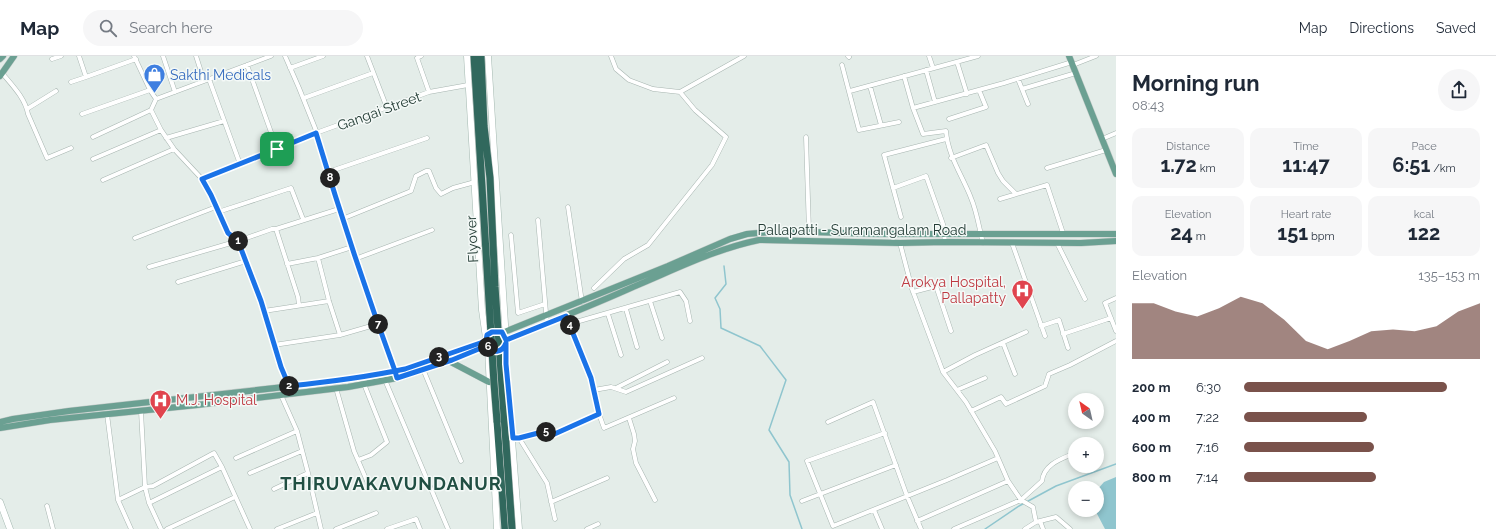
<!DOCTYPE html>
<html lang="en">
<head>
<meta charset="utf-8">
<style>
  :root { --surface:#fff; --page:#f6f6f7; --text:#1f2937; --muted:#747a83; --line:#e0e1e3; --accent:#7a524b }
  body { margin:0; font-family:Raleway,sans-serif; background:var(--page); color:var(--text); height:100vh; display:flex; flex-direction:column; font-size:15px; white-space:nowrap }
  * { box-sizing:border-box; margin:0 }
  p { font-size:13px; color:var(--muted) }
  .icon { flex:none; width:22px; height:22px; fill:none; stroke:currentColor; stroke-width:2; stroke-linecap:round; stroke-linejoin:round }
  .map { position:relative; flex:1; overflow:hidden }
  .details { display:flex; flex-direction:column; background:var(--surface); width:380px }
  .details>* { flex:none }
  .needle { width:26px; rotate:326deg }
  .controls { position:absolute; left:1068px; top:337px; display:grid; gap:8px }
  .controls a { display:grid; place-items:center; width:36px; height:36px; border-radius:50%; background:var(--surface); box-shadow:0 2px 6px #0003; font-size:20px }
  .pin { position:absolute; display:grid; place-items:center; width:34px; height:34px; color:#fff; margin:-17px; border-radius:8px; box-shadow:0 2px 6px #0006 }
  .km { position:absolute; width:20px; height:20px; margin:-10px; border-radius:50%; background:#222; color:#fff; font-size:11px; line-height:20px; text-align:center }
  .round { display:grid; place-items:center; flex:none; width:42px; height:42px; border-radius:21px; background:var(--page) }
  .headline { display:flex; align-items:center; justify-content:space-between; height:68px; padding:0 16px }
  h1 { font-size:22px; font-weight:700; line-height:30px }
  .stats { display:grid; grid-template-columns:repeat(3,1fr); gap:6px; height:68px; padding:4px 16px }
  .stats div { display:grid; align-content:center; border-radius:10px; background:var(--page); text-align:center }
  .stats b { font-size:20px; font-weight:700 }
  .stats small { font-size:11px; font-weight:400 }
  .stats p { font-size:11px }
  .chart { height:112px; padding:8px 16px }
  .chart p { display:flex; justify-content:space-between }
  .chart svg { width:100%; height:72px; margin-top:4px; fill:var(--accent); opacity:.7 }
  ul { padding:0 16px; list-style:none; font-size:13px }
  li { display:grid; grid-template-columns:64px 48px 1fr; align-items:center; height:30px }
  li i { height:10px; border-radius:5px; background:var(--accent) }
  header { display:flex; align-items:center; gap:24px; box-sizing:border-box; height:56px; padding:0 20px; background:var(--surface); border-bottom:1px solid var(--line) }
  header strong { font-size:19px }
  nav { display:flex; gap:22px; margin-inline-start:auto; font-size:14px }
  .search { width:280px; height:36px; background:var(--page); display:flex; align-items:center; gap:10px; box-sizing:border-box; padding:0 14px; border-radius:22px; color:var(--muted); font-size:15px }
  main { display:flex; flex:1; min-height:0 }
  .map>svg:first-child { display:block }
  .water { fill:#8fc5ce }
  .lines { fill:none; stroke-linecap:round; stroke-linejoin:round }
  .stream { stroke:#8fc5ce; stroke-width:1.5 }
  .street-casing { stroke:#a7b5b0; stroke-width:5 }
  .secondary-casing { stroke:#a3b8b0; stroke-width:7 }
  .primary-casing { stroke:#c2c9c7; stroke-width:7 }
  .highway-casing { stroke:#c2c9c7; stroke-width:8 }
  .street { stroke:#fff; stroke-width:4 }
  .secondary { stroke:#fff; stroke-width:6 }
  .primary { stroke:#6ba092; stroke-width:6 }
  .highway { stroke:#31685d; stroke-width:7 }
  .highway-bridge-casing { stroke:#c2c9c7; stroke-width:8; stroke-linecap:butt }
  .highway-bridge { stroke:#31685d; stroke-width:7 }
  .route-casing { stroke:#fff; stroke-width:8 }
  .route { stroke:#1a73e8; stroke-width:5 }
  .labels { text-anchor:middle; stroke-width:3; stroke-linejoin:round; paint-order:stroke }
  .shop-label { font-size:14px; fill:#366cbe; stroke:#f4f9f7; text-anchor:start }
  .street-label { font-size:14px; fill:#243d36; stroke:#f4f9f7 }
  .health-label { font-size:14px; fill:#be3a42; stroke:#f4f9f7; text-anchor:end }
  .district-label { font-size:18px; font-weight:bold; letter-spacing:1px; fill:#214f43; stroke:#f4f9f7 }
</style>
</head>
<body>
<header>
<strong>Map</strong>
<div class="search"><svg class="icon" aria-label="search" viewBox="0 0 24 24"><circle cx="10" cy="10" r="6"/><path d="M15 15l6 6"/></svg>Search here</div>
<nav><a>Map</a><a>Directions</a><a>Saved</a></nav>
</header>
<main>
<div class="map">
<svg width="1116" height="473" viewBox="0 0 1116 473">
  <rect width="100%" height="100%" fill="#e4ede9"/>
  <path class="water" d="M1116 421V473H1105L1095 454H1097V434L1104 426Z"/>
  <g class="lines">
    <path class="stream" d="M724 210 726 228 715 242 720 253 721 272 760 290 786 324 769 374 789 406 790 439 802 473
      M985 473 1019 450 1056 430 1116 408"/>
    <defs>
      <path id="street" d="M79 0 86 21 136 3
        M134 0 150 34 156 43 151 54 161 74 174 93 202 123 211 139 228 177 238 185 261 245 281 311 292 337
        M163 0 175 36
        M196 0 204 25
        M285 0 299 32 315 72 354 197 397 322
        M367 0 387 52
        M421 0 417 2 429 36
        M611 0 616 13 629 24 653 33 680 36 744 0
        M848 0 849 1
        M929 0 933 12
        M52 3 61 0
        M957 6 967 38
        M247 9 277 93
        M842 9 859 74 899 66
        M1073 9 1096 0
        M290 12 323 0
        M926 14 935 46
        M2 17C12 29 25 42 28 58L47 102 71 92
        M904 20 913 52 1004 27 1072 6
        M209 23 240 108
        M1018 23 1028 48
        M71 26 86 21
        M870 30 881 69
        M1022 33 1076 17
        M850 35 978 0
        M304 42 373 17
        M156 43 271 0
        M913 52 923 78 946 75C948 100 962 119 971 142 977 156 979 172 983 187
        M27 53 56 35
        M82 58 150 34
        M949 63 986 51 979 34
        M93 81 151 54
        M806 81 809 175
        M166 82 224 65
        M1102 83 1116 77
        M951 102 986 89 998 117 1003 125 1016 138
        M93 103 161 74
        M1047 112 1106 94
        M328 116 427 82
        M202 123 316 77 429 36 468 29
        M103 124 174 93
        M893 132 926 120 943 168 945 186
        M1000 143 1047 129 1063 177
        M568 151 582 246
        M218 156 291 132 303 163
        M901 161 884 99 946 83
        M342 163 411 135 416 120 426 115H429L436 132 441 138 453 132 475 126
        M538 164 547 268
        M276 173 298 241 299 249
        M511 179 518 257 545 248
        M135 182 216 151
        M900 187 912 233 943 316 966 346 995 395 1008 425 1021 444 1033 451 1036 466 1056 461 1070 473
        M1012 187 1045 280
        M1057 187 1085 243
        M318 202 329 245 340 279
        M355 203 432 174
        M287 208 318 202 352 191
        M149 211 238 185 272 173H276L339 153
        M178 226 246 205
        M594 232 624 203 648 189 712 109 726 81 695 54 680 36
        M913 236 936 230 951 275
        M1116 242 1105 247 1116 275
        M650 245 662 282
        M626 253 637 291
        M264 255 329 245
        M608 258 621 299
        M565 260 591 323 599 358 604 372 674 342
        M569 268 680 236 686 245 690 265
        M1041 270 1059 264 1068 292
        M1063 278 1111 262
        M1003 287 1015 318
        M274 289 340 279 378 268
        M423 313 461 405
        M943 316 975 299 1026 276
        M385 324 448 473
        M336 332 354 395 370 432
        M616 332 667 306
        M594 334 611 331 626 336 702 302
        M957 334 985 322
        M281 339 297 375 308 417 321 473
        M141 355 145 431 149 447 161 473
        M971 355 1001 341 1006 348 1045 330 1049 318 1070 309 1116 285
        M107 358 118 444 131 473
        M629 362 634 378 635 385 633 393 636 407 655 444
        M828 366 873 346 907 440 921 473
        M885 377 807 405 833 470 947 424 998 402
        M513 382H519L546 375 551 380 599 358
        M519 382 547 427 555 463
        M236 402 297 375
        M358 404 371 399 387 386 364 328
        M250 417 302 395
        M274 433 308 417
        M118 444 145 431 153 430 214 397 222 411 250 473
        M802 445 896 409
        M551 446 607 422
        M149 447 222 411
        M47 450 53 473
        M874 454 882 473
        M917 465 1008 425
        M1040 465 1043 473
        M167 473 235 441
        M277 473 317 457
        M336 473 376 457
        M387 473 416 463 420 473
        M587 473 598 468
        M954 473 1021 444 1042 425C1044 408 1061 403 1075 397
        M1025 473 1036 466"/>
      <path id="secondary" d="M467 0 482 254 486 282
        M488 0 506 284
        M506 287V308L519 473
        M488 292 497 473
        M0 446 10 473"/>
      <path id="primary" d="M1069 0 1116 118
        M0 3 3 0
        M0 20 14 0
        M486 285a10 10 0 1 1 20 0a10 10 0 1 1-20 0Z
        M502 277 668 210 730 183 747 178 780 175 876 178H1116
        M506 284C549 266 591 250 633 231 674 214 715 193 759 184L900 187 945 186 1081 187 1116 185
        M449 305 489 326
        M0 366 13 363 69 355 338 325 405 313 486 285
        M0 372 50 364 197 349 348 331 397 322 452 304 486 290"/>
      <path id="highway" d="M497 365 505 473"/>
    </defs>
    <use href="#street" class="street-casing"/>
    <use href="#secondary" class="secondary-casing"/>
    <use href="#primary" class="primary-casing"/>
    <use href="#highway" class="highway-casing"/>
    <use href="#street" class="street"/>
    <use href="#secondary" class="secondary"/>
    <use href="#primary" class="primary"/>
    <use href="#highway" class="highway"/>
    <defs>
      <path id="highway-bridge" d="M474 0 494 327 497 365
        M481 0 484 70 490 122 495 231 512 473"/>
    </defs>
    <use href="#highway-bridge" class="highway-bridge-casing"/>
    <use href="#highway-bridge" class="highway-bridge"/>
  </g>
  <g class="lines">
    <defs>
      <path id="route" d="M277 93 202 123 211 139 228 177 238 185 261 245 281 311 289 330C328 326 367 321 405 313L486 285 487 279 492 276H502L506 284 566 260 591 322 599 358 550 380 546 375 519 382H513L506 308V287C502 297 493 298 486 290L452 304 397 322 395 315C366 236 340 157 316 77L277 93"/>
    </defs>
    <use href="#route" class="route-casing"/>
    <use href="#route" class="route"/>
  </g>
  <defs>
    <symbol id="shop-pin" viewBox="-11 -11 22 30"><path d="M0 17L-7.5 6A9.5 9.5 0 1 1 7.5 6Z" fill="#3f7fe0" stroke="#f4f9f7"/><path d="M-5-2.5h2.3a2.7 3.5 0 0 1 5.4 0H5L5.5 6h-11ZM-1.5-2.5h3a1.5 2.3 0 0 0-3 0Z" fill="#fff"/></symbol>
    <symbol id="hospital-pin" viewBox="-11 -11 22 30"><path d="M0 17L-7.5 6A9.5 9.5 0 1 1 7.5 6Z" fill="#e0444e" stroke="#f4f9f7"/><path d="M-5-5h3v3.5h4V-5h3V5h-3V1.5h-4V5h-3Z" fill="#fff"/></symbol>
  </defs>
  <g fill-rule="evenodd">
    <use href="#shop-pin" x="142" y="6" width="25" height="34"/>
    <use href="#hospital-pin" x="1010" y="222" width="25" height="34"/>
    <use href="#hospital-pin" x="148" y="332" width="25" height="34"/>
  </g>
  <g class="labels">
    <g class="shop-label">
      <text x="170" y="24">Sakthi Medicals</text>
    </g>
    <g class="street-label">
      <text transform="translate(379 55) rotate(-20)" y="5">Gangai Street</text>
      <text x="862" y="179">Pallapatti - Suramangalam Road</text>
      <text transform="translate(472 183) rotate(-93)" y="5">Flyover</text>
    </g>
    <g class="health-label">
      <text x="1006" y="231">Arokya Hospital,<tspan x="1006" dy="16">Pallapatty</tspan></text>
      <text x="176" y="349" text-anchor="start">M.J. Hospital</text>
    </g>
    <g class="district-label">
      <text x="391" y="434">THIRUVAKAVUNDANUR</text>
    </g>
  </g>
</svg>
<div class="controls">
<a><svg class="needle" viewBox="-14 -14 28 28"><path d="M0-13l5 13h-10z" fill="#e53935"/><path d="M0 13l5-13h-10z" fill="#747a83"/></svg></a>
<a>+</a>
<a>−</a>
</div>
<div class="pin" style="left:277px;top:93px;background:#1e9e55"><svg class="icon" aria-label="arrive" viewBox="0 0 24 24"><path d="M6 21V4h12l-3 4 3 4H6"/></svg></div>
<b class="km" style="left:238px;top:185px">1</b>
<b class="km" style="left:289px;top:330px">2</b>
<b class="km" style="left:439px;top:301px">3</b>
<b class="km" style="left:570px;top:269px">4</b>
<b class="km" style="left:546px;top:376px">5</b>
<b class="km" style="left:488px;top:291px">6</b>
<b class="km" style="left:378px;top:268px">7</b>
<b class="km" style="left:330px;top:122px">8</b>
</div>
<section class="details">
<div class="headline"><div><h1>Morning run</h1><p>08:43</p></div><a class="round"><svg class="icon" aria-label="share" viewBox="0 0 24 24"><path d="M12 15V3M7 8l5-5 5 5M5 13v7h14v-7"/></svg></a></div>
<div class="stats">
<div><p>Distance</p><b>1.72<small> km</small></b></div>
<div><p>Time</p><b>11:47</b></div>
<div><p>Pace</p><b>6:51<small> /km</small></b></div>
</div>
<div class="stats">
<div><p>Elevation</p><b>24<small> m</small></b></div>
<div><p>Heart rate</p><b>151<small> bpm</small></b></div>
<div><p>kcal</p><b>122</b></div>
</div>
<div class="chart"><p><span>Elevation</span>135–153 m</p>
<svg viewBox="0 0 160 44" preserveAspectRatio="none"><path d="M0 44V10L10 10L20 15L30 18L40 13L50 6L60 10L70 20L80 33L90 38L100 33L110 27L120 26L130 27L140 24L150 15L160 10V44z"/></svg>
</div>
<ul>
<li><b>200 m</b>6:30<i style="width:86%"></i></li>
<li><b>400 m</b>7:22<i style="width:52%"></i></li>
<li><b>600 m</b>7:16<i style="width:55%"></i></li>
<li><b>800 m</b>7:14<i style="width:56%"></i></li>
</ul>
</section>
</main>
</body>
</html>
